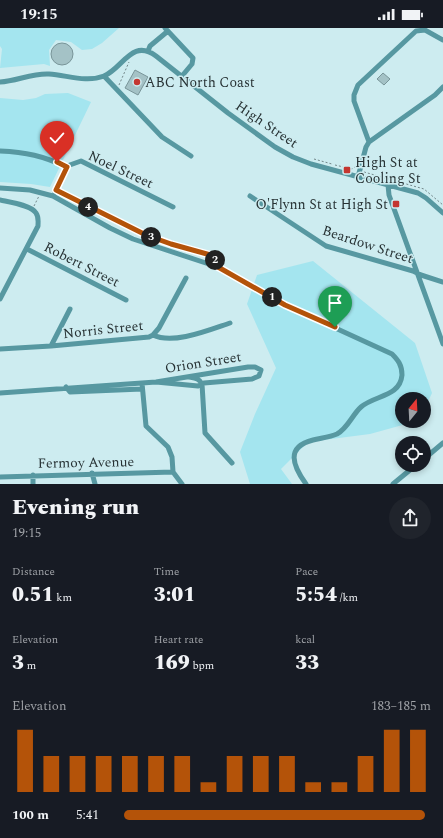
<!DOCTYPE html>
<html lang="en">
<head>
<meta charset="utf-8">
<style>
  :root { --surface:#171b24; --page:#20242c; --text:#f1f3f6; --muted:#9ea1a6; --accent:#b45309 }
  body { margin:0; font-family:Spectral,serif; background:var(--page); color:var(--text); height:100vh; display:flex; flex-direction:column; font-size:15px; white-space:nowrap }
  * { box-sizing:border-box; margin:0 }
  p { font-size:13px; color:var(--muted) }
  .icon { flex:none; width:22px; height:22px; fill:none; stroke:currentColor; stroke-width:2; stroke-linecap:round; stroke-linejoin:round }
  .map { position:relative; height:456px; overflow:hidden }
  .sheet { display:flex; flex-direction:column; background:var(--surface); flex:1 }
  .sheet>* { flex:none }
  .needle { width:26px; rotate:18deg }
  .controls { position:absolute; left:395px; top:364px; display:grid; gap:8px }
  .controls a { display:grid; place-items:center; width:36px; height:36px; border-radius:50%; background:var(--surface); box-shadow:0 2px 6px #0003; font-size:20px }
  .pin { position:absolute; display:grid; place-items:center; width:34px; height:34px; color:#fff; margin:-41px -17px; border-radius:50% 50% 50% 0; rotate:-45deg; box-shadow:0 0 4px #0007 }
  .pin .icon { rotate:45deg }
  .km { position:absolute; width:20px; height:20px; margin:-10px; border-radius:50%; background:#222; color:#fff; font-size:11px; line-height:20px; text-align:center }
  .round { display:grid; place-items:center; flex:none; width:42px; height:42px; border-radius:21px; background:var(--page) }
  .headline { display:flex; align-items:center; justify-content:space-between; height:68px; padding:0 12px }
  h1 { font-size:22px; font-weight:800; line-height:30px }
  .stats { display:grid; grid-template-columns:repeat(3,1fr); gap:6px; height:68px; padding:4px 12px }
  .stats div { display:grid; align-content:center }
  .stats b { font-size:20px; font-weight:800 }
  .stats small { font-size:11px; font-weight:400 }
  .stats p { font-size:11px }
  .chart { height:112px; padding:8px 12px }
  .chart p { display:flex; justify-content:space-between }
  .chart svg { width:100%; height:72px; margin-top:4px; stroke:var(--accent); stroke-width:6 }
  ul { padding:0 12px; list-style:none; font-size:13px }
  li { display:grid; grid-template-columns:64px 48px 1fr; align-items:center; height:30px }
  li i { height:10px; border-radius:5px; background:var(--accent) }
  .status { display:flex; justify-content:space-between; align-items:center; height:28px; padding:0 20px; background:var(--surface); direction:ltr }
  .status svg { height:11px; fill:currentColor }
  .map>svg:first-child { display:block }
  .green { fill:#a4e5ef }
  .building { fill:#a4c2c6; stroke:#799599 }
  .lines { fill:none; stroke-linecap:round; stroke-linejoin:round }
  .path { stroke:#73878a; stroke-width:1; stroke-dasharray:2 2; stroke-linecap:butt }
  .minor { stroke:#5798a1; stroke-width:5 }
  .route-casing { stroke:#fff; stroke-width:8 }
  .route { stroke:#b45309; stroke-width:5 }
  .poi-dot { fill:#c43630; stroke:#cdecf0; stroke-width:1.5 }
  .labels { text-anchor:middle; stroke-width:3; stroke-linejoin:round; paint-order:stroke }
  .poi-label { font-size:14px; fill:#273234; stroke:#cdecf0; text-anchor:start }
  .street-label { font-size:14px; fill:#273234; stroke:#cdecf0 }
</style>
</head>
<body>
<div class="status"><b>19:15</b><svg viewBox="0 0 49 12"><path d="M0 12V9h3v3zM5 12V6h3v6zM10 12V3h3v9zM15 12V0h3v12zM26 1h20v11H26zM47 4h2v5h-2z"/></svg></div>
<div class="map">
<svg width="443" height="456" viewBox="0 0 443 456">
  <rect width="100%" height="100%" fill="#cdecf0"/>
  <path class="green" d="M0 0H119L102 15 92 21 82 22 71 14 56 12 49 22 50 38 44 36 0 40 2 21 0 18Z
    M68 65 91 74 50 159 31 156 0 154V70L23 72 36 70 45 66Z
    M313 233 415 315 432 365 424 382V371H402V393H417L370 406 308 414 281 441 292 456H250L240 424 255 386 276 340 247 276 257 247Z"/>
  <path class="building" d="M51 26a11 11 0 1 1 22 0a11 11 0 1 1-22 0Z
    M135 42 148 49 138 67 125 60Z
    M383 45 390 51 384 57 377 51Z"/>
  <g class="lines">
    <path class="path" d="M119 57 129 34
      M314 131 332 136
      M335 137 352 141 355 139
      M364 144 424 161 443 177
      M34 178 39 168"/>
    <path class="minor" d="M165 0 193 30 192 36 182 48
      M148 23 150 18 168 3
      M104 48 162 109 191 128
      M0 54C17 53 32 45 49 46 67 47 86 55 104 48 123 40 132 10 156 28L228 85 275 119 293 129 311 136 418 165 426 170 443 185
      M369 114 354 73V67L358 57 416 3 425 2 443 12
      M0 123C26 124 43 128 67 139
      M358 149 366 119 369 114 435 67 443 59
      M388 157 389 167 443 316
      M0 160 30 162 53 168 110 200 133 211 218 239 285 277 392 326C398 332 402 337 402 347 400 369 375 367 361 379 352 387 348 400 337 406 330 409 321 410 313 412 285 419 293 438 306 456
      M56 162 146 207 171 216 214 228 218 239
      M55 164 67 138 81 133 173 179
      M250 168 326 218 413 243 421 247 443 254
      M0 172C9 174 31 177 36 185 39 189 38 193 38 198L0 271
      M27 221 126 272
      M153 307C173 317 209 302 230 295
      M51 318 70 281
      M0 321 51 318 149 309 153 307 159 300 186 250
      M189 349C195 350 199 350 202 356L205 405 232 435
      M142 355 146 398 168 419 172 429 173 444 182 456
      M66 359 70 364 142 361
      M0 365 156 354 248 339H255L261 342 259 348 252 351 204 355 198 358 156 354
      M424 431 443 415
      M92 445 95 456
      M33 447V456
      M0 449 173 444
      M393 456 416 437"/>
  </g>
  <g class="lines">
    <defs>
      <path id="route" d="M57 134 67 139 56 162 146 207 171 216 214 228 218 239 285 277 335 299"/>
    </defs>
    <use href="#route" class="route-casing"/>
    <use href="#route" class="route"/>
  </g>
  <g class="poi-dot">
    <circle cx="137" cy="54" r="4"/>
    <rect x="343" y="138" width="8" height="8" rx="2"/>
    <rect x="392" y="172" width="8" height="8" rx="2"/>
  </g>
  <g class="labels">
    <g class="poi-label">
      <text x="145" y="59">ABC North Coast</text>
      <text x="355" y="139">High St at<tspan x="355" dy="16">Cooling St</tspan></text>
      <text x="388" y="181" text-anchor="end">O'Flynn St at High St</text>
    </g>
    <g class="street-label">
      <text transform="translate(267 96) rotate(34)" y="5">High Street</text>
      <text transform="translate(121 141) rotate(25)" y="5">Noel Street</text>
      <text transform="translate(368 216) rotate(18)" y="5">Beardow Street</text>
      <text transform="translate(82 236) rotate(27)" y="5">Robert Street</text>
      <text transform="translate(103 301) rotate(-6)" y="5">Norris Street</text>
      <text transform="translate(203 334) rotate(-9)" y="5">Orion Street</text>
      <text transform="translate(86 434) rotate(-1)" y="5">Fermoy Avenue</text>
    </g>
  </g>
</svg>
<div class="controls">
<a><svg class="needle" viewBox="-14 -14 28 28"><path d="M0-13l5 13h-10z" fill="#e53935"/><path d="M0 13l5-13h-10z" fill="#9ea1a6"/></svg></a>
<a><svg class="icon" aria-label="locate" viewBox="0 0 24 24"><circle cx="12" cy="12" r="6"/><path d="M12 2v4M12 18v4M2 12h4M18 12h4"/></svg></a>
</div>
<div class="pin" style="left:335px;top:299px;background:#1e9e55"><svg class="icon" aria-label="arrive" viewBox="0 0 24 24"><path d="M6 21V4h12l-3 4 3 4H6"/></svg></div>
<div class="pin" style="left:57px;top:134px;background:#d93025"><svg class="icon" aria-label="check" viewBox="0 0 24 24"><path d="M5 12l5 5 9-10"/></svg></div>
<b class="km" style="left:272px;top:269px">1</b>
<b class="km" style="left:215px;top:232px">2</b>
<b class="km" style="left:151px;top:209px">3</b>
<b class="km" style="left:88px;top:179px">4</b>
</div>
<section class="sheet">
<div class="headline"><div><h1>Evening run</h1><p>19:15</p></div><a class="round"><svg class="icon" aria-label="share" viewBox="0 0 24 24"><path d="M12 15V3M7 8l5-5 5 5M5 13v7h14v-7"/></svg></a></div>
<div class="stats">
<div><p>Distance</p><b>0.51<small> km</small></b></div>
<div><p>Time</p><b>3:01</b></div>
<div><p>Pace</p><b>5:54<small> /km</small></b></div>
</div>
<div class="stats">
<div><p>Elevation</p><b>3<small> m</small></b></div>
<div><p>Heart rate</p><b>169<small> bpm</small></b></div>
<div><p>kcal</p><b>33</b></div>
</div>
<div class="chart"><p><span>Elevation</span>183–185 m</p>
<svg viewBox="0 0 160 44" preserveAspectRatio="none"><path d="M5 44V6M15 44V22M25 44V22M35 44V22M45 44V22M55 44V22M65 44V22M75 44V38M85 44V22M95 44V22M105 44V22M115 44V38M125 44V38M135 44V22M145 44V6M155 44V6"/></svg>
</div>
<ul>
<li><b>100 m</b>5:41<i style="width:98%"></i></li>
</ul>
</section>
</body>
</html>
